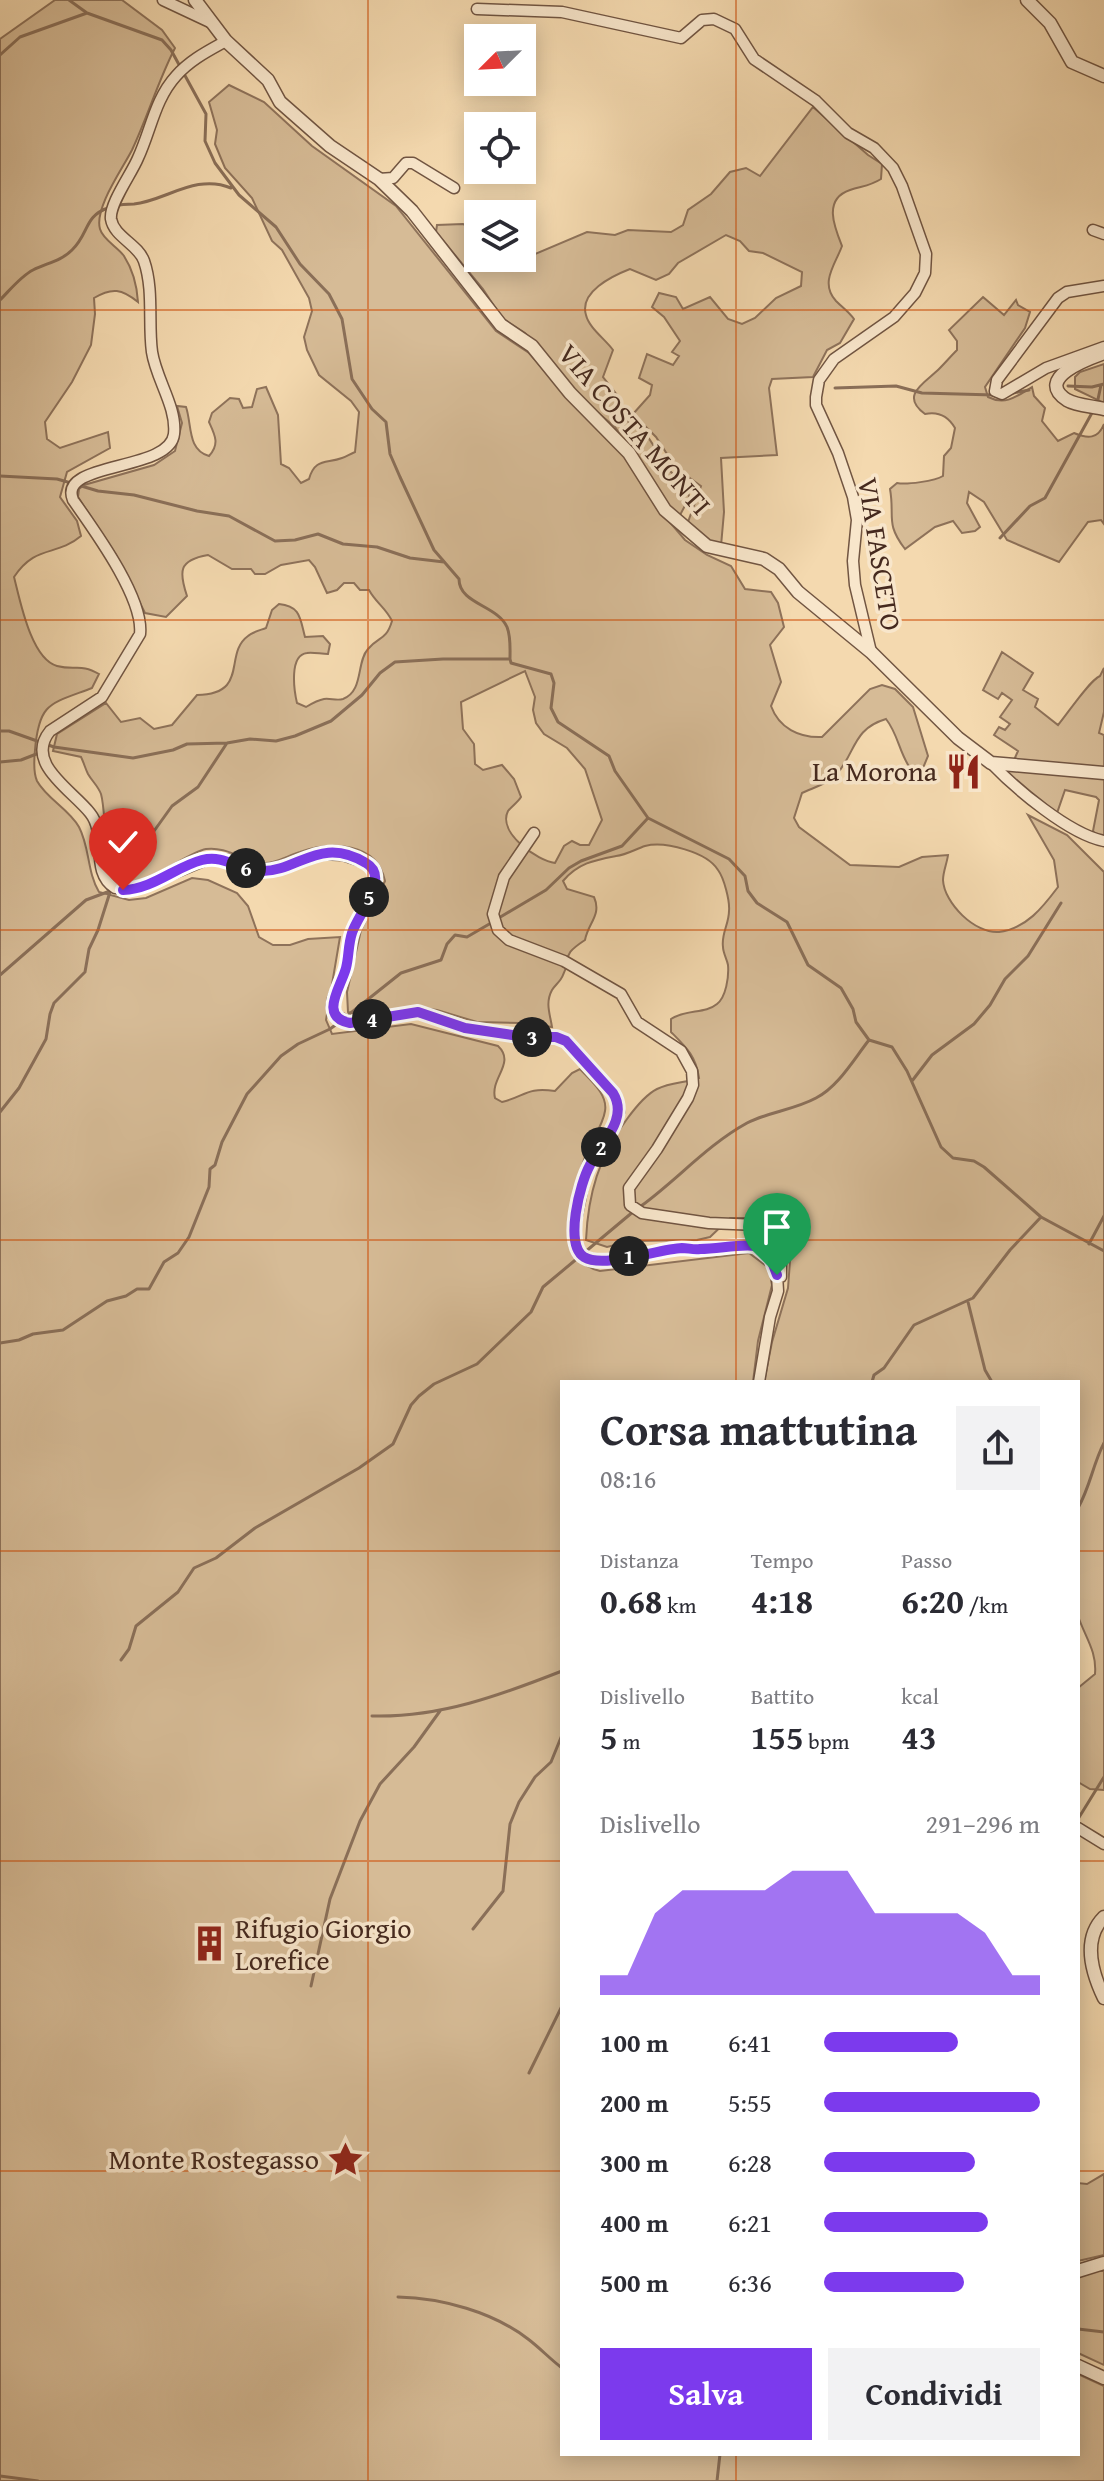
<!DOCTYPE html>
<html lang="it">
<head>
<meta charset="utf-8">
<style>
  :root { --surface:#fff; --page:#f2f2f3; --text:#2b2b33; --muted:#7c7c81; --accent:#7c3aed }
  body { margin:0; font-family:"Gentium Book Plus",serif; background:var(--page); color:var(--text); height:100vh; display:flex; flex-direction:column; font-size:30px; white-space:nowrap }
  * { box-sizing:border-box; margin:0 }
  p { font-size:26px; color:var(--muted) }
  .icon { flex:none; width:44px; height:44px; fill:none; stroke:currentColor; stroke-width:2; stroke-linecap:round; stroke-linejoin:round }
  .map { position:relative; flex:1; overflow:hidden }
  .panel { position:absolute; left:560px; top:1380px; width:520px; height:1076px; display:flex; flex-direction:column; background:var(--surface); border-radius:0px; box-shadow:0 4px 20px #0003 }
  .panel>* { flex:none }
  .needle { width:52px; rotate:246deg }
  .controls { position:absolute; left:464px; top:24px; display:grid; gap:16px }
  .controls a { display:grid; place-items:center; width:72px; height:72px; border-radius:0px; background:var(--surface); box-shadow:0 4px 20px #0003; font-size:40px }
  .pin { position:absolute; display:grid; place-items:center; width:68px; height:68px; color:#fff; margin:-82px -34px; border-radius:50% 50% 50% 0; rotate:-45deg; box-shadow:0 0 8px #0007 }
  .pin .icon { rotate:45deg }
  .km { position:absolute; width:40px; height:40px; margin:-20px; border-radius:50%; background:#222; color:#fff; font-size:22px; line-height:40px; text-align:center }
  .round { display:grid; place-items:center; flex:none; width:84px; height:84px; border-radius:0px; background:var(--page) }
  .headline { display:flex; align-items:center; justify-content:space-between; height:136px; padding:0 40px }
  h1 { font-size:44px; font-weight:700; line-height:60px }
  .figures { display:grid; grid-template-columns:repeat(3,1fr); gap:12px; height:136px; padding:8px 40px }
  .figures div { display:grid; align-content:center }
  .figures b { font-size:34px; font-weight:700 }
  .figures small { font-size:22px; font-weight:400 }
  .figures p { font-size:22px }
  .chart { height:224px; padding:16px 40px }
  .chart p { display:flex; justify-content:space-between }
  .chart svg { width:100%; height:144px; margin-top:8px; fill:var(--accent); opacity:.7 }
  .primary-button { display:flex; gap:16px; margin-top:auto; padding:16px 40px }
  .primary-button a { flex:1; height:92px; border-radius:0px; background:var(--accent); color:#fff; font-size:32px; font-weight:700; line-height:92px; text-align:center }
  .primary-button a+a { background:var(--page); color:var(--text) }
  ul { padding:0 40px; list-style:none; font-size:26px }
  li { display:grid; grid-template-columns:128px 96px 1fr; align-items:center; height:60px }
  li i { height:20px; border-radius:10px; background:var(--accent) }
  .map>svg:first-child { display:block }
  .green { fill:#d6bb96; stroke:#8e725a; stroke-width:2; fill-rule:evenodd }
  .lines { fill:none; stroke-linecap:round; stroke-linejoin:round }
  .stream { stroke:#8a6f58; stroke-width:3 }
  .minor-casing { stroke:#715542; stroke-width:13 }
  .tertiary-casing { stroke:#715542; stroke-width:15 }
  .minor { stroke:#f8e6cb; stroke-width:10 }
  .tertiary { stroke:#f8e6cb; stroke-width:12 }
  .route-casing { stroke:#fff; stroke-width:16 }
  .route { stroke:#7c3aed; stroke-width:10 }
  .grid { fill:none; stroke:#d0520f; stroke-width:2; stroke-opacity:0.55 }
  .labels { text-anchor:middle; stroke-width:7; stroke-linejoin:round; paint-order:stroke }
  .street-label { font-size:28px; fill:#45291e; stroke:#f8e6cb }
  .poi-label { font-size:28px; fill:#45291e; stroke:#f8e6cb; text-anchor:end }
</style>
</head>
<body>
<div class="map">
<svg width="1104" height="2481" viewBox="0 0 1104 2481">
  <rect width="100%" height="100%" fill="#f4d9af"/>
  <filter id="stains"><feTurbulence type="fractalNoise" baseFrequency=".0025" numOctaves="4"/><feColorMatrix values="0 0 0 0 .2 0 0 0 0 .09 0 0 0 0 .02 0 0 0 .5 -.17"/></filter>
  <radialGradient id="worn" r=".72"><stop offset=".6" stop-color="#630" stop-opacity="0"/><stop offset="1" stop-color="#630" stop-opacity=".3"/></radialGradient>
  <path class="green" d="M55 0H122L162 30 175 48C158 81 148 116 132 150 123 168 94 208 100 229 103 240 118 247 124 256 133 270 137 286 138 302 122 289 112 287 94 298L95 314 91 345 72 382 45 422 47 439 60 448 108 432 110 448 67 472 60 497 77 521 81 536C56 557 36 544 14 577 20 600 31 659 57 666 76 671 80 663 99 674L92 688C50 704 39 702 35 750 34 760 33 772 37 781 47 799 69 809 79 827 90 848 87 872 99 892L129 900 146 898 192 878 208 880 237 893 248 906 259 937 273 945H290L308 939 340 937 326 1020 332 1034 411 1024 498 1046C516 1063 490 1078 495 1098L502 1102C526 1096 526 1087 555 1091L572 1073 580 1069C590 1080 608 1094 605 1111 603 1126 590 1142 585 1157 572 1192 550 1259 600 1271L749 1253 769 1268 772 1285 758 1341 753 1382H562V2454H1078V2374L1104 2386V2481H0V39Z
    M229 85 264 102 312 146 396 206 496 331 529 353 588 420 611 437 624 452 661 512 685 540 707 555 731 566 745 589 771 592 778 603 784 627 770 645 781 682 771 706C779 728 799 738 822 737L870 689 882 685 895 689 913 707 928 756 923 768H910C899 752 898 734 886 719 852 729 856 753 836 775 828 784 812 788 802 793L794 818 799 827 850 865 899 867 922 857 948 855C947 863 943 872 943 880 944 903 975 934 999 932 1026 929 1043 907 1058 887L1054 860 1028 815 1067 835 1104 872V1790L1090 1789 1078 1782V1688L1095 1674C1097 1651 1085 1637 1078 1616V1382H764L772 1342 788 1288 790 1261 772 1225 757 1218H730L710 1237 697 1240 632 1241 607 1247 586 1240C588 1194 599 1156 627 1119 635 1108 645 1095 657 1089 671 1082 685 1083 699 1078 696 1056 686 1047 671 1032V1019C687 1009 705 1014 717 1004 726 997 729 977 728 965 727 959 723 953 723 947 721 934 729 924 729 911 730 901 724 878 718 870 707 852 665 841 645 846 636 849 626 855 616 856 595 860 578 863 563 881L567 889 594 897C602 915 588 923 585 940 559 957 573 956 563 975 561 981 555 985 552 990 545 1003 550 1014 552 1027L521 1023 477 1022 437 1010 415 1007 359 1015 348 1012 347 992 361 930 385 881C377 842 331 841 300 852 289 855 277 863 265 863 245 862 227 846 206 849 185 853 141 891 122 881 102 870 107 815 101 794 98 786 92 781 88 774 85 768 84 763 81 757L53 751 57 734 106 703 121 722 140 718 154 729 172 725 197 695C250 694 223 654 248 636 252 632 261 630 266 628L272 610 279 604C301 606 300 619 305 637L323 636 330 644 328 654C321 654 313 652 307 653 289 655 294 690 297 703L306 707C311 704 318 700 324 699 330 698 337 701 343 699 364 691 356 662 368 649 379 636 386 641 392 621 386 608 376 603 369 590H360L354 583H344L337 590 327 593 315 567 309 560 281 565 265 574H255L251 569H232L208 555C178 560 179 572 187 596L166 617 145 613 116 555 78 497 79 489 84 485 154 465 175 451 182 423 177 406 186 407C192 424 187 450 209 456 220 444 215 435 209 422L212 413 230 398 239 399 243 408 252 407 257 389 266 387 278 415 281 464 289 468 301 483 309 479C315 458 326 464 342 458 346 457 350 454 355 452L359 412 351 401 319 375 307 350 304 337 312 311 309 298 282 250 272 241 252 198 225 168 215 144 217 130 209 102ZM525 671 535 697 533 710 536 723 544 734 567 748 585 769 602 820 589 845H580L572 841 564 846 555 863C538 861 497 833 508 811 511 807 518 802 521 797L514 779 502 765 483 770 475 764 474 744 463 729 461 702Z
    M813 107 868 155 882 164 881 179C870 186 862 186 850 190 823 199 834 226 842 246 836 263 819 283 836 301 843 308 848 311 854 319L840 343 827 350 813 377 772 379 769 388 777 455 721 458 724 512 721 546 707 542 688 522 701 486 676 468 656 437 633 414 650 395 652 385 639 378 647 354 673 365 679 356 672 352 680 341 664 317 652 307 659 293 676 297 683 309 710 297 728 319 742 324 755 318 776 298 801 286 802 272 763 253 749 251 740 241 726 235 678 263 669 274 656 280 630 269C612 276 579 292 586 315 589 328 605 339 613 350L603 377 621 400 617 413 648 437 670 471 688 488 689 498 679 517 663 503 650 479 615 427 585 402 525 333 502 318 483 289 436 232 437 225 463 224 476 230 478 258 521 260 587 232 615 235 628 230 671 232 683 225 688 210 711 194 730 172 746 168 760 176Z
    M983 297 1004 315 1016 300 1018 305 1030 312 1025 328 985 387 988 397C1006 406 1017 396 1032 387L1034 396 1045 408 1042 421 1058 441 1074 433C1088 439 1098 439 1104 424V524L1101 520 1088 522 1059 562 1007 540 984 502 969 492 967 503 980 527 975 531 962 533 953 521 935 527 905 549C885 523 895 517 890 489L897 483C906 485 935 481 943 476L944 456 951 448 955 428C948 416 939 411 925 414 899 395 925 383 939 369 945 363 951 356 957 350V341L949 330Z
    M1104 364V403L1075 389V377L1080 372Z
    M1002 652 1033 673 1023 690 1038 699 1035 707 1058 725C1068 713 1089 681 1100 676L1104 668V712L1099 733 1104 735V769L1014 760 1018 751 994 735 999 727 1005 730 1010 724 1000 717 1012 700 1002 693 998 699 983 690Z
    M1005 767 1104 777V836L1096 835 1093 831 1099 800 1096 797 1065 790 1057 813 1006 774Z
    M1104 2174V2255L1078 2261V2183L1087 2184Z
    M1094 2271H1104V2365L1078 2353V2277Z"/>
  <g class="lines">
    <path class="stream" d="M69 0 87 13 162 40 171 50 206 114 205 141 215 163 239 195 276 227 300 264 329 294 342 319 352 379 372 409 386 422 390 454 400 477 434 550 459 579C459 604 497 605 507 627 511 637 510 648 510 659
      M0 55 20 37 87 13
      M115 206C122 204 127 204 134 204 165 201 196 173 231 188
      M0 300C10 290 21 276 33 270 47 263 61 261 72 250 89 234 84 216 108 208
      M1068 386 1092 387 1104 384
      M835 388 896 386 922 393 994 395
      M1013 393 1029 390
      M1097 404 1101 385
      M0 476 57 479 71 483
      M78 485 98 491 134 495 197 511 229 516 275 541 295 540 318 534 343 544 377 547 410 558 444 562
      M1000 538 1030 506 1045 498 1093 411
      M0 731H9L54 747 133 758 173 750 187 744 227 743 250 739 276 741 295 736 331 721 362 695 380 673 395 662 443 659H510L511 663 551 674 554 683 551 708 558 722 609 756 615 771 648 818 729 859 745 876 748 891 757 903 787 922 808 965 841 988 853 1009 856 1022 869 1040 892 1047 907 1071 941 1147 953 1158 974 1161 984 1167 1041 1217 1104 1251
      M0 762 21 760 39 753
      M497 919 546 890 569 868 581 861 622 846 648 818
      M0 975 86 900 110 891
      M347 1016 401 973 441 960 447 944 455 935 467 937 491 923
      M912 1081 932 1055 974 1024 990 1005 1005 979 1028 956 1061 903
      M0 1112 19 1088 46 1039 50 1014 54 1003 85 972 89 949 98 930 111 889 127 856 144 845 172 806 198 787 227 743
      M641 1206C677 1180 707 1145 747 1123 768 1112 794 1110 816 1098 838 1087 854 1059 869 1040
      M1089 1244 1104 1216
      M585 1252 634 1211
      M968 1302 985 1370 992 1382
      M0 1343 19 1340 33 1334 63 1330 107 1301 126 1296 137 1289H149L164 1262 178 1253 189 1237 209 1187 210 1169 215 1165 222 1142 247 1094 281 1056 298 1044 330 1029 341 1021
      M872 1382 874 1375 884 1368 914 1325 973 1298 1010 1250 1041 1217
      M1078 1508C1090 1487 1093 1464 1104 1443
      M121 1660 129 1649 136 1626 178 1592 194 1568 216 1558 255 1528 359 1468 393 1444 411 1405 419 1396 434 1384 477 1364 531 1312 543 1287 579 1257
      M372 1716C439 1718 501 1695 562 1671
      M1078 1819 1104 1777
      M473 1929 503 1891 510 1824 519 1802 535 1777 551 1762 562 1735
      M311 1986 330 1899 360 1821 380 1784 414 1747 440 1711
      M529 2073 562 2006
      M398 2297C442 2298 493 2312 528 2339 540 2348 550 2359 562 2368
      M1078 2329 1104 2332
      M0 2476 38 2481
      M717 2481 720 2454"/>
    <defs>
      <path id="minor" d="M163 0 212 23
        M477 9 562 12 681 38 702 20 714 19 735 29 754 59 816 101 848 133 874 148 893 168 902 186 926 254 925 273 915 293 894 317 834 359 819 380 816 397V405L838 453 853 497 857 520 853 561 855 585 871 652
        M226 41C208 51 190 60 176 76 155 99 151 130 138 158 132 173 109 204 111 219 114 237 138 244 144 261 154 290 148 323 152 352 156 379 177 407 174 434 170 472 57 461 73 500 94 530 144 598 140 634L102 697 50 731C24 763 72 790 90 813 108 835 89 872 115 888L136 889 208 859 229 860 258 871 277 868 321 854 343 855 364 862 371 866 374 873 375 888 352 930 346 968 333 999 332 1006 337 1016 350 1023 418 1012 465 1028 526 1037H556L566 1041 613 1093 618 1104 619 1112 612 1130 590 1165 584 1180 574 1229 575 1246 584 1257 599 1261 684 1248 697 1250 756 1246 771 1259 777 1275 778 1291 770 1317 759 1382
        M379 179 393 178 406 163H413L454 188
        M1093 230 1104 234
        M1104 286 1067 292 1058 298 997 380 995 391 1002 394 1046 368 1104 347
        M991 763C1016 789 1069 834 1104 841
        M534 833 504 877 493 914 498 930 509 940 564 961 621 994 637 1022 681 1051 692 1071 693 1085 688 1098 657 1149 629 1188 630 1205 642 1213 709 1223 758 1225 775 1240 781 1259V1277
        M1078 1828 1104 1844"/>
      <path id="tertiary" d="M195 0 226 41 268 80 280 102 330 146 379 179 412 211 501 325 532 346 570 393 629 453 665 510 707 546 764 559 779 569 798 592 871 652 958 738 991 763 1104 773
        M1027 0 1050 23 1072 62 1104 76
        M1104 353C1090 358 1033 378 1067 400 1077 406 1093 406 1104 409
        M1104 1917C1082 1939 1092 1973 1104 1998
        M1078 2271 1104 2263
        M1078 2366 1104 2378"/>
    </defs>
    <use href="#minor" class="minor-casing"/>
    <use href="#tertiary" class="tertiary-casing"/>
    <use href="#minor" class="minor"/>
    <use href="#tertiary" class="tertiary"/>
  </g>
  <g class="lines">
    <defs>
      <path id="route" d="M123 890C153 889 175 867 202 860 225 854 239 871 261 871 298 872 320 835 366 863 391 877 358 914 352 933 348 945 349 957 346 968 341 987 318 1017 350 1023L418 1012 465 1028 526 1037H556L566 1041 613 1093C629 1119 601 1143 590 1165 580 1183 564 1245 584 1257 603 1269 658 1249 682 1248 688 1248 694 1250 700 1249 719 1249 737 1244 756 1246L771 1259 777 1275"/>
    </defs>
    <use href="#route" class="route-casing"/>
    <use href="#route" class="route"/>
  </g>
  <path class="grid" d="M368 0V2481M736 0V1382M0 310H1104M0 620H1104M0 930H1104M0 1240H1104M0 1551H562M1078 1551H1104M0 1861H562M1078 1861H1104M0 2171H562M1078 2171H1104M736 2454V2481"/>
  <defs>
    <symbol id="restaurant-bare" viewBox="-9 -9 18 18"><path d="M-5-6h1v4h1v-4h1v4h1v-4h1v5L-1.5 .5V6h-2V.5L-5-1ZM5-6V6H3V1.5H1.5Q1.5-4 5-6Z" fill="#8f2418" stroke="#f8e6cb" stroke-width="2.5" paint-order="stroke"/></symbol>
    <symbol id="building-bare" viewBox="-9 -9 18 18"><path d="M-4-6H4V6H1V3H-1V6H-4ZM-2.5-4.3h1.7v1.8h-1.7ZM.8-4.3h1.7v1.8H.8ZM-2.5-1h1.7V.8h-1.7ZM.8-1h1.7V.8H.8Z" fill="#8f2418" stroke="#f8e6cb" stroke-width="2.5" paint-order="stroke"/></symbol>
    <symbol id="sight-bare" viewBox="-9 -9 18 18"><path d="M0-6L1.8-2.2L6-1.7L2.9 1.2L3.7 5.4L0 3.3L-3.7 5.4L-2.9 1.2L-6-1.7L-1.8-2.2Z" fill="#8f2418" stroke="#f8e6cb" stroke-width="2.5" paint-order="stroke"/></symbol>
  </defs>
  <g fill-rule="evenodd">
    <use href="#restaurant-bare" x="938" y="746" width="51" height="51"/>
    <use href="#building-bare" x="184" y="1918" width="51" height="51"/>
    <use href="#sight-bare" x="320" y="2134" width="51" height="51"/>
  </g>
  <g class="labels">
    <g class="street-label">
      <text transform="translate(635 429) rotate(49)" y="10">VIA COSTA MONTI</text>
      <text transform="translate(880 554) rotate(81)" y="10">VIA FASCETO</text>
    </g>
    <g class="poi-label">
      <text x="937" y="781">La Morona</text>
      <text x="235" y="1938" text-anchor="start">Rifugio Giorgio<tspan x="235" dy="32">Lorefice</tspan></text>
      <text x="319" y="2169">Monte Rostegasso</text>
    </g>
  </g>
  <rect width="100%" height="100%" filter="url(#stains)"/>
  <rect width="100%" height="100%" fill="url(#worn)"/>
</svg>
<div class="controls">
<a><svg class="needle" viewBox="-14 -14 28 28"><path d="M0-13l5 13h-10z" fill="#e53935"/><path d="M0 13l5-13h-10z" fill="#7c7c81"/></svg></a>
<a><svg class="icon" aria-label="locate" viewBox="0 0 24 24"><circle cx="12" cy="12" r="6"/><path d="M12 2v4M12 18v4M2 12h4M18 12h4"/></svg></a>
<a><svg class="icon" aria-label="layers" viewBox="0 0 24 24"><path d="M12 4l9 5-9 5-9-5zM3 14l9 5 9-5"/></svg></a>
</div>
<div class="pin" style="left:777px;top:1275px;background:#1e9e55"><svg class="icon" aria-label="arrive" viewBox="0 0 24 24"><path d="M6 21V4h12l-3 4 3 4H6"/></svg></div>
<div class="pin" style="left:123px;top:890px;background:#d93025"><svg class="icon" aria-label="check" viewBox="0 0 24 24"><path d="M5 12l5 5 9-10"/></svg></div>
<b class="km" style="left:629px;top:1256px">1</b>
<b class="km" style="left:601px;top:1147px">2</b>
<b class="km" style="left:532px;top:1037px">3</b>
<b class="km" style="left:372px;top:1019px">4</b>
<b class="km" style="left:369px;top:897px">5</b>
<b class="km" style="left:246px;top:868px">6</b>
<section class="panel">
<div class="headline"><div><h1>Corsa mattutina</h1><p>08:16</p></div><a class="round"><svg class="icon" aria-label="share" viewBox="0 0 24 24"><path d="M12 15V3M7 8l5-5 5 5M5 13v7h14v-7"/></svg></a></div>
<div class="figures">
<div><p>Distanza</p><b>0.68<small> km</small></b></div>
<div><p>Tempo</p><b>4:18</b></div>
<div><p>Passo</p><b>6:20<small> /km</small></b></div>
</div>
<div class="figures">
<div><p>Dislivello</p><b>5<small> m</small></b></div>
<div><p>Battito</p><b>155<small> bpm</small></b></div>
<div><p>kcal</p><b>43</b></div>
</div>
<div class="chart"><p><span>Dislivello</span>291–296 m</p>
<svg viewBox="0 0 160 44" preserveAspectRatio="none"><path d="M0 44V38L10 38L20 19L30 12L40 12L50 12L60 12L70 6L80 6L90 6L100 19L110 19L120 19L130 19L140 25L150 38L160 38V44z"/></svg>
</div>
<ul>
<li><b>100 m</b>6:41<i style="width:62%"></i></li>
<li><b>200 m</b>5:55<i style="width:100%"></i></li>
<li><b>300 m</b>6:28<i style="width:70%"></i></li>
<li><b>400 m</b>6:21<i style="width:76%"></i></li>
<li><b>500 m</b>6:36<i style="width:65%"></i></li>
</ul>
<div class="primary-button"><a>Salva</a><a>Condividi</a></div>
</section>
</div>
</body>
</html>
